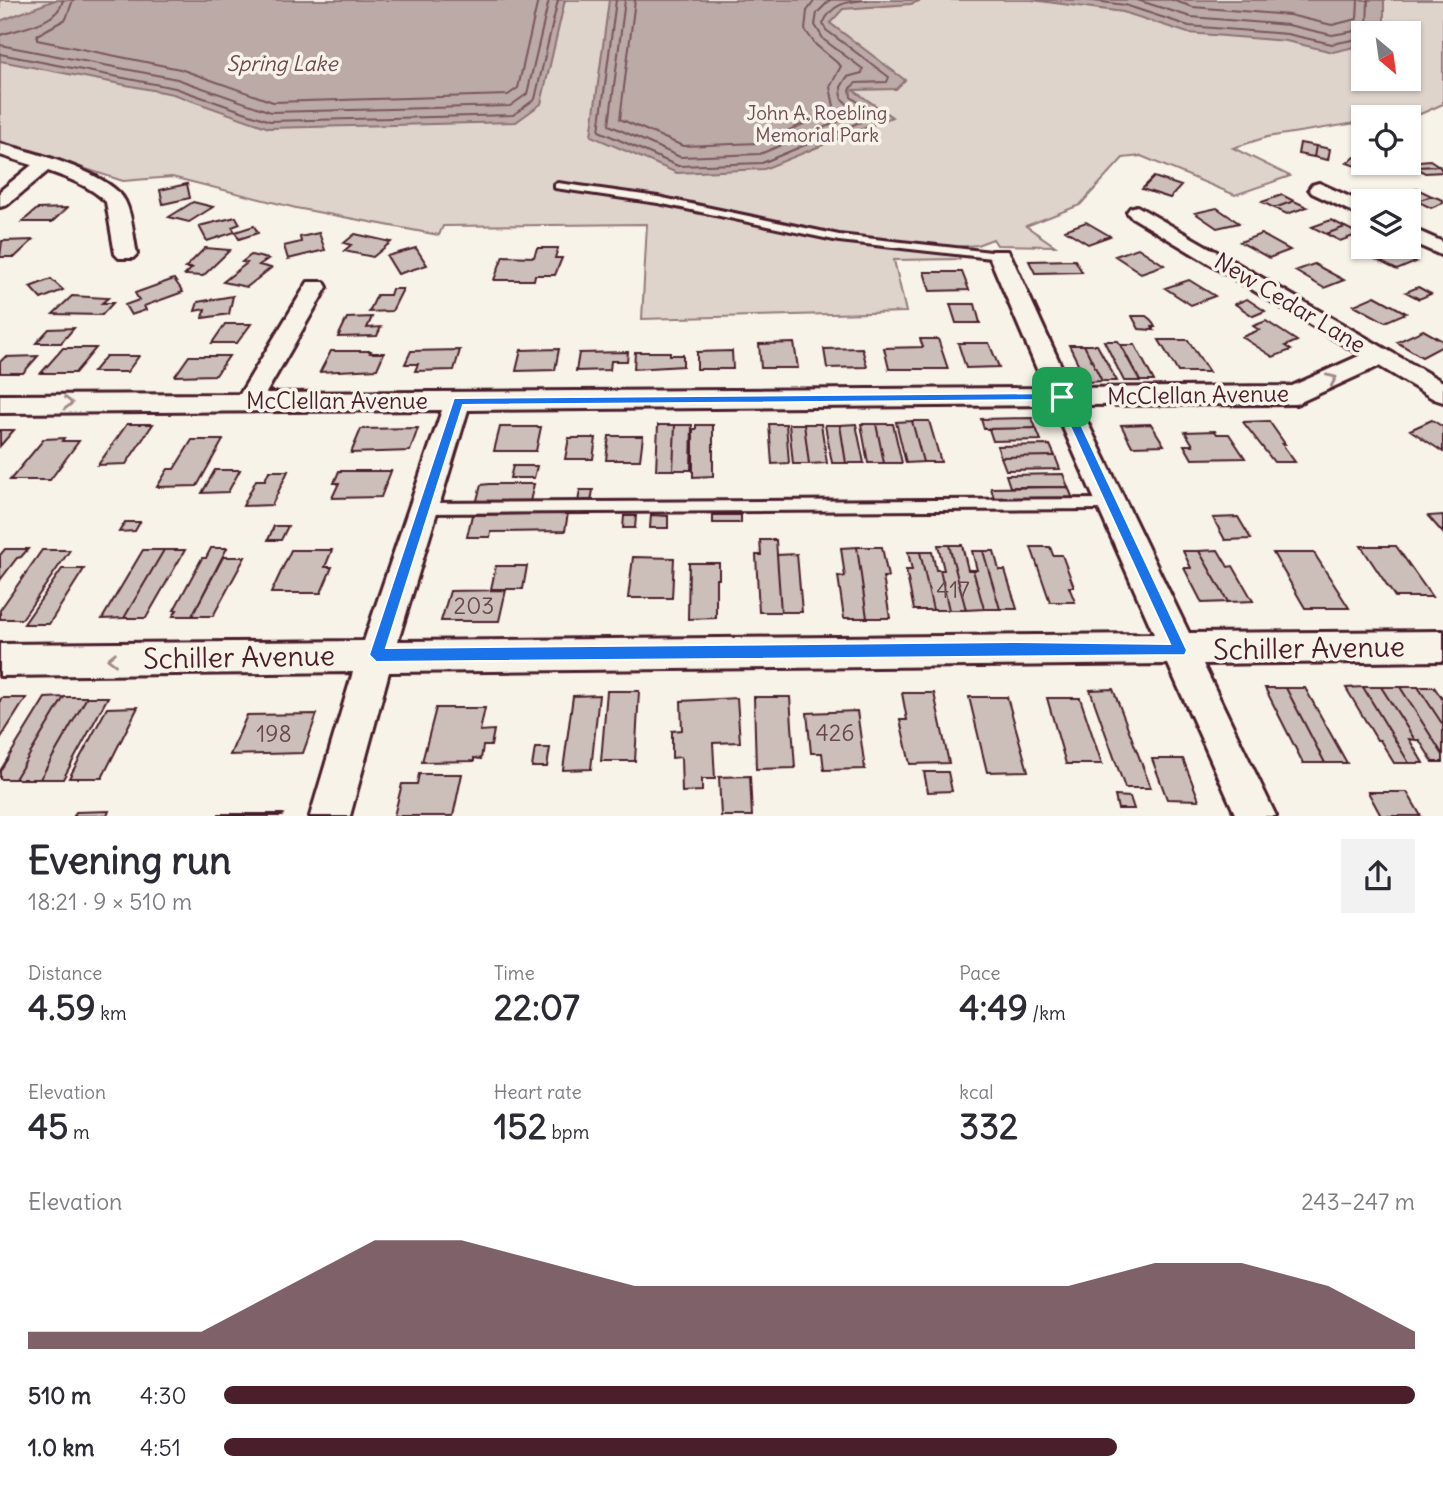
<!DOCTYPE html>
<html lang="en">
<head>
<meta charset="utf-8">
<style>
  :root { --surface:#fff; --page:#f2f2f3; --text:#2b2b33; --muted:#7c7c81; --accent:#4a1f2b }
  body { margin:0; font-family:Delius,sans-serif; background:var(--page); color:var(--text); height:100vh; display:flex; flex-direction:column; font-size:26px; white-space:nowrap }
  * { box-sizing:border-box; margin:0 }
  p { font-size:23px; color:var(--muted) }
  .icon { flex:none; width:38px; height:38px; fill:none; stroke:currentColor; stroke-width:2; stroke-linecap:round; stroke-linejoin:round }
  .map { position:relative; height:816px; overflow:hidden }
  .panel { display:flex; flex-direction:column; background:var(--surface); flex:1 }
  .panel>* { flex:none }
  .needle { width:46px; rotate:151deg }
  .buttons { position:absolute; left:1351px; top:21px; display:grid; gap:14px }
  .buttons a { display:grid; place-items:center; width:70px; height:70px; border-radius:0px; background:var(--surface); box-shadow:0 2px 5px #0004; font-size:35px }
  .pin { position:absolute; display:grid; place-items:center; width:60px; height:60px; color:#fff; margin:-30px; border-radius:14px; box-shadow:0 4px 10px #0006 }
  .round { display:grid; place-items:center; flex:none; width:74px; height:74px; border-radius:0px; background:var(--page) }
  .summary { display:flex; align-items:center; justify-content:space-between; height:119px; padding:0 28px }
  h1 { font-size:38px; font-weight:700; line-height:52px }
  .metrics { display:grid; grid-template-columns:repeat(3,1fr); gap:10px; height:119px; padding:7px 28px }
  .metrics div { display:grid; align-content:center }
  .metrics b { font-size:35px; font-weight:700 }
  .metrics small { font-size:19px; font-weight:400 }
  .metrics p { font-size:19px }
  .chart { height:196px; padding:14px 28px }
  .chart p { display:flex; justify-content:space-between }
  .chart svg { width:100%; height:126px; margin-top:7px; fill:var(--accent); opacity:.7 }
  ul { padding:0 28px; list-style:none; font-size:23px }
  li { display:grid; grid-template-columns:112px 84px 1fr; align-items:center; height:52px }
  li i { height:18px; border-radius:9px; background:var(--accent) }
  .map>svg:first-child { display:block }
  .green { fill:#ded4cc; stroke:#947a7c; stroke-width:2; fill-rule:evenodd }
  .water { fill:#bcaaa7; stroke:#8e7275; stroke-width:2 }
  .lines { fill:none; stroke-linecap:round; stroke-linejoin:round }
  .shore { stroke:#78575d; stroke-width:2 }
  .building { fill:#ccbfb9; stroke:#4a1f2b; stroke-width:2 }
  .lane-casing { stroke:#4a1f2b; stroke-width:6 }
  .street-casing { stroke:#4a1f2b; stroke-width:6 }
  .lane { fill:#f7f3e8; fill-rule:evenodd }
  .street { fill:#f7f3e8; fill-rule:evenodd }
  .oneway { stroke:#a0898a }
  .route { fill:#1a73e8; stroke:#fff; stroke-width:2; fill-rule:evenodd }
  .labels { text-anchor:middle; stroke-width:7; stroke-linejoin:round; paint-order:stroke }
  .far-park-label { font-size:19px; fill:#6f4c53; stroke:#f7f3e8 }
  .far-water-label { font-size:21px; font-style:italic; fill:#6c4950; stroke:#f7f3e8 }
  .street-label { font-size:23px; fill:#4a1f2b; stroke:#f7f3e8 }
  .near-number-label { font-size:23px; fill:#6a474e }
  .near-street-label { font-size:28px; fill:#4a1f2b; stroke:#f7f3e8 }
</style>
</head>
<body>
<div class="map">
<svg width="1443" height="816" viewBox="0 0 1443 816">
  <rect width="100%" height="100%" fill="#f7f3e8"/>
  <filter id="ink" filterUnits="userSpaceOnUse"><feTurbulence type="fractalNoise" baseFrequency=".0143" numOctaves="2"/><feDisplacementMap in="SourceGraphic" scale="14" xChannelSelector="R" yChannelSelector="G"/><feConvolveMatrix kernelMatrix="1 2 1 2 8 2 1 2 1" color-interpolation-filters="sRGB"/></filter>
  <g filter="url(#ink)">
    <path class="green" d="M0 0H1443V104L1409 119V117H1363V122L1267 137 1233 148 1290 176 1235 195 1141 156 1123 158 1080 205 1026 226 1055 246 997 245 993 239 977 245 955 247 960 259 894 260 906 312 642 319 647 224 443 226 439 235 296 208 172 177 123 181 0 141ZM1363 33H1409V79H1363Z"/>
    <path class="water" d="M55 0H565L541 104 516 122 269 128 173 94 0 61V21Z
      M609 0H922L911 4 843 9 830 23 905 80 896 89 853 90 892 117 764 169 677 173 591 136Z
      M1032 0H1384V33H1363V45L1333 52 1286 41 1188 33 1123 12Z"/>
    <g class="lines">
      <path class="shore" d="M73 0 66 19 37 35V40L180 69 273 102 508 95 518 88 538 0
        M616 0 599 131 678 166 762 163 872 117V112L851 97 850 88 856 83 887 82 889 77 826 30 823 24C831 4 847 1 867 0
        M625 0 609 125 680 157 760 154 854 115V110L842 99 841 87 847 77 862 73 863 69 824 40 815 25 817 13 830 0
        M635 0 620 119 683 146 758 143 835 111 830 87 841 66 816 45 805 30 807 11 815 0
        M1086 0 1125 5 1189 26 1287 34 1332 44 1363 38
        M1137 0 1191 17 1288 25 1332 35 1367 29 1368 0
        M1172 0 1193 7 1289 15 1332 25 1357 19 1358 0
        M0 35C21 28 58 24 63 0
        M0 45 177 79 271 112 510 106 527 94 549 0
        M0 54 175 88 270 121 513 115 535 99 558 0"/>
    </g>
    <path class="building" d="M1300 143 1316 146 1314 157 1298 154Z
      M1316 146 1330 149 1328 160 1314 157Z
      M1358 155 1363 157V163H1369L1361 168 1347 163Z
      M1430 160 1439 166 1416 167 1409 162Z
      M1369 163H1379L1386 165 1375 173 1361 168Z
      M1439 166 1443 172 1425 173 1416 167Z
      M1154 177 1181 186 1170 198 1142 189Z
      M187 184 190 198 163 204 160 190Z
      M1417 189 1432 196 1417 201 1402 195Z
      M1282 195 1294 201 1274 208 1262 202Z
      M1432 196 1443 200V203L1431 208 1417 201Z
      M1294 201 1307 207 1287 214 1274 208Z
      M193 202 213 207 189 222 169 217Z
      M67 208 52 222H22L37 209Z
      M1217 208 1239 223 1217 228 1195 213Z
      M236 217 240 224 232 227 235 232 207 241 199 226Z
      M1331 220 1345 227 1326 234 1312 227Z
      M1086 222 1110 236 1088 244 1065 230Z
      M254 226 258 233 239 239 235 232Z
      M1345 227 1359 234 1340 241 1326 234Z
      M319 233 325 250 288 259 284 246 301 242 300 237Z
      M355 234 391 242 373 257 344 251 351 245 344 243Z
      M1261 234 1290 250 1269 258 1240 242Z
      M33 240 15 257H0L2 241Z
      M1386 247 1400 254 1381 262 1367 255Z
      M205 248 230 250 203 276 185 275 192 268H185Z
      M416 248 427 265 398 274 387 256Z
      M537 248H558L555 258H562L555 275H535L534 280H494L503 256 534 257Z
      M1138 248 1164 265 1141 273 1115 256Z
      M1400 254 1416 262 1397 270 1381 262Z
      M251 255 268 259 259 265 271 268 247 287 223 282 247 263 242 262Z
      M1075 260 1082 272 1035 273 1029 261Z
      M1314 264 1344 280 1324 288 1295 271Z
      M924 272H962L969 290 930 291Z
      M51 279 63 290 41 299 30 287Z
      M174 279 183 292 144 306 146 310 131 315 125 305 139 300 135 293Z
      M1189 280 1215 296 1191 305 1165 288Z
      M1418 287 1431 294 1419 299 1406 292Z
      M392 289H403L392 311 369 312 377 295H390Z
      M72 296 108 298 102 303H113L102 315 53 314Z
      M233 296 229 314 203 318 205 309 195 311 198 302Z
      M1375 296 1406 313 1385 322 1354 305Z
      M1247 299 1265 311 1253 316 1235 304Z
      M950 304H975L980 323H956Z
      M1132 316H1146L1151 320 1155 327H1152L1154 330 1139 329Z
      M372 317 367 328 381 327 377 336 338 337 347 318Z
      M1266 321 1297 341 1285 346 1291 350 1273 357 1242 337 1259 330 1253 326Z
      M225 324H251L237 343H212Z
      M74 328 61 343H36L49 329Z
      M1423 330 1443 341V346L1422 357 1397 342Z
      M920 339H938L948 369H889L884 348 923 347Z
      M1159 340H1188L1209 372H1178Z
      M1104 341H1118L1140 381H1124Z
      M794 343 798 368H761L759 344Z
      M958 343H989L999 367 966 368Z
      M1069 345H1084L1102 381 1087 382Z
      M1084 345H1097L1117 381H1102Z
      M1121 345H1135L1154 381H1140Z
      M63 348H96L75 373H41Z
      M862 348 867 367 827 368 824 349Z
      M559 349 555 370 516 371 521 350Z
      M460 350 454 370 415 371 418 364H405L411 351Z
      M331 351H371L370 353H384L377 369 320 372Z
      M732 351 733 369H697V352Z
      M628 352 627 361H611L610 370 576 371 579 353Z
      M635 352H670V355H683V366L634 369Z
      M38 356 23 373H0V362L5 357Z
      M106 356H139L127 372H93Z
      M189 356H229L216 375 175 376Z
      M1032 418 1036 428 984 429 981 419Z
      M1432 420 1443 427V452L1410 430Z
      M912 421 923 462 906 463 896 422Z
      M912 421H929L941 462H923Z
      M1269 421 1285 444H1282L1295 462H1274L1243 422Z
      M127 424H153L126 464 98 465Z
      M769 424H786L789 463 772 464Z
      M789 424H804L809 464H793Z
      M804 424H821L827 463 809 464Z
      M856 424 864 463H846L840 425Z
      M861 424H876L884 463H868Z
      M876 424H893L902 463H884Z
      M1151 424 1164 445 1132 446 1121 425Z
      M658 425H675L673 470H656Z
      M675 425H692L691 470H673Z
      M696 425H713V476L693 477V429H696Z
      M825 425H840L846 463H832Z
      M500 427H541L536 451H494Z
      M418 428 410 451 351 453 361 429Z
      M1036 428 1041 440 993 441 989 429Z
      M0 430H14L0 446Z
      M1215 431 1217 434H1229L1245 458 1192 459 1184 445H1193L1185 432Z
      M609 436H643L640 460H606Z
      M64 438 62 441H79L50 480H10L44 439Z
      M569 438H596L593 459H565Z
      M192 440H223L197 486 157 487 168 469H174Z
      M1050 445 1055 456 1001 457 997 446Z
      M1055 456 1060 469 1006 470 1001 457Z
      M513 466H537L534 478H510Z
      M215 470H240L228 492 202 493Z
      M269 471H288L272 505 243 506 256 480H265Z
      M339 471H391L381 497 332 498 339 483H334Z
      M1063 474 1068 487H1010L1006 475Z
      M489 484H534L529 506 476 504 481 485Z
      M1068 487 1074 501 995 502 991 488Z
      M580 490H593L591 502H578Z
      M568 513 565 531 491 532 490 537H467L472 515Z
      M651 515 668 516V528H650Z
      M713 515H741V523H713Z
      M1443 515V533L1428 516Z
      M624 516H636L635 528H623Z
      M1238 517 1251 539 1225 540 1213 518Z
      M125 522H140L135 531 119 532Z
      M274 526H288L281 540H268Z
      M760 540H776L781 612H759L756 555H761Z
      M938 545H949L966 610H949L940 570H944Z
      M949 545H962L968 570H973L984 609 966 610Z
      M1361 546H1396L1432 597H1395Z
      M857 547 867 618H844L838 576 845 577 841 548Z
      M857 547H882L888 577H883L890 618H867Z
      M1031 547H1050L1053 555H1062L1074 587H1069L1075 602H1050Z
      M211 548H227L192 616H173L177 610H174L202 558H206Z
      M5 549H28L21 557 17 558 0 580V555Z
      M42 550H70L22 619H0V610Z
      M143 550H164L124 618 102 619Z
      M164 550H185L146 618H124Z
      M291 550H332L325 567H332L321 593H271Z
      M1218 550 1228 567 1233 566 1253 601 1228 602 1199 551Z
      M972 551H983L1000 609H984L973 570H977Z
      M983 551H994L999 570H1005L1017 609H1000Z
      M1183 551H1199L1228 602 1202 603 1184 568H1191Z
      M908 552H920L933 610H914L906 570H912Z
      M920 552H932L936 570H940L949 610H933Z
      M1273 553H1314L1349 608H1305Z
      M797 554 802 612H781L777 555Z
      M223 557H245L213 616H192Z
      M633 557 674 558 672 598H628Z
      M689 563H719V579H716V618L688 619Z
      M496 566H527L523 589H491Z
      M62 569H84L49 624H24Z
      M506 590 499 621H441L450 591Z
      M1363 687H1381L1415 740 1409 739 1423 763H1409Z
      M1363 687 1409 763H1394L1380 740H1377L1346 688Z
      M1381 687H1400L1443 755V762H1433L1419 740H1415Z
      M1400 687H1418L1443 725V755Z
      M1418 687H1434L1443 700V725Z
      M1265 688H1286L1325 763H1303Z
      M1286 688H1305L1347 763H1325Z
      M1113 689 1151 788H1125L1090 690Z
      M607 691H639L635 761H601Z
      M902 693H934L949 763 910 764 900 720H907Z
      M599 695 591 769 563 770 573 696Z
      M64 697 15 779H0V771L45 698Z
      M64 697H87L40 779H15Z
      M87 697H108L63 779H40Z
      M754 697H790L795 768 756 769Z
      M969 697H1007L1028 771 987 772Z
      M2 698H26L0 739V700Z
      M737 698 740 742 713 743 715 779H702V791L682 792 681 757 672 758V731L682 730 681 701Z
      M1047 698H1080L1102 764H1066Z
      M138 707 102 778H69L107 708Z
      M436 708H485L480 731 494 730 491 746H483L481 759 474 758V761L422 762Z
      M857 711 865 769 824 770 822 753H811L807 713Z
      M317 714 303 753 230 755 247 715Z
      M535 748H550L547 767H532Z
      M1152 759H1183L1199 800 1167 799Z
      M924 772H948L952 791 928 792Z
      M419 774H462L453 816H394L402 784H417Z
      M750 776 752 816H721L719 777Z
      M1368 792H1407L1421 816H1381Z
      M1115 796 1130 797 1134 809H1118Z
      M109 811 107 816H74L76 812Z
      M219 814H283L282 816H218Z"/>
    <g class="lines">
      <defs>
        <path id="lane" d="M558 183 658 197 839 235 1000 253 1005 256 1000 259 839 241 658 203 555 188V184Z
          M1112 499 1117 500 1119 504 1117 508 1112 509 423 513 418 512 416 508 418 504 423 503Z"/>
        <path id="street" d="M0 144C30 151 111 173 125 201 133 217 133 237 137 254L133 258H119L115 254 106 202C91 186 68 178 48 171L7 205 0 207V191L32 165 0 155Z
          M1319 183 1363 203V217L1312 193 1309 189 1312 185Z
          M1137 206 1443 382V402L1434 399 1379 366 1296 404 1079 405 1189 633 1443 631V661L1203 664 1276 816H1236L1168 664 389 672 350 816H310L353 672 0 676V644L364 641 442 410 0 413V395L240 394 305 287 308 282H324L327 287 266 393 1045 388 989 256 992 251H1008L1011 256 1071 388 1292 386 1361 355 1130 216 1127 212 1130 208ZM1053 405 1154 634 398 641 468 410Z
          M1409 227 1443 242V256L1409 241Z"/>
      </defs>
      <use href="#lane" class="lane-casing"/>
      <use href="#street" class="street-casing"/>
      <use href="#lane" class="lane"/>
      <use href="#street" class="street"/>
    </g>
    <defs><path id="oneway-chevron" d="M-2-3.5L2.5 0L-2 3.5" fill="none" stroke-width="1.6" stroke-linecap="round" stroke-linejoin="round" transform="scale(1.75)"/></defs>
    <g class="oneway">
      <use href="#oneway-chevron" transform="translate(1332 379) rotate(-24)"/>
      <use href="#oneway-chevron" transform="translate(68 403)"/>
      <use href="#oneway-chevron" transform="translate(112 659) rotate(179)"/>
    </g>
  </g>
  <path class="route" d="M1062 393 1068 397 1185 646 1187 650 1185 655 376 662 369 655 454 398ZM1058 400 1170 644 1013 642 386 648 463 405Z"/>
  <g class="labels">
    <g class="far-park-label">
      <text x="817" y="120">John A. Roebling<tspan x="817" dy="22">Memorial Park</tspan></text>
    </g>
    <g class="far-water-label">
      <text x="282" y="71">Spring Lake</text>
    </g>
    <g class="street-label">
      <text transform="translate(1290 303) rotate(31)" y="8">New Cedar Lane</text>
      <text transform="translate(1198 395) rotate(-1)" y="8">McClellan Avenue</text>
      <text x="337" y="409">McClellan Avenue</text>
    </g>
    <g class="near-number-label">
      <text x="953" y="598">417</text>
      <text x="474" y="614">203</text>
      <text x="835" y="741">426</text>
      <text x="274" y="742">198</text>
    </g>
    <g class="near-street-label">
      <text transform="translate(1309 648) rotate(-1)" y="10">Schiller Avenue</text>
      <text transform="translate(239 657) rotate(-1)" y="10">Schiller Avenue</text>
    </g>
  </g>
</svg>
<div class="buttons">
<a><svg class="needle" viewBox="-14 -14 28 28"><path d="M0-13l5 13h-10z" fill="#e53935"/><path d="M0 13l5-13h-10z" fill="#7c7c81"/></svg></a>
<a><svg class="icon" aria-label="locate" viewBox="0 0 24 24"><circle cx="12" cy="12" r="6"/><path d="M12 2v4M12 18v4M2 12h4M18 12h4"/></svg></a>
<a><svg class="icon" aria-label="layers" viewBox="0 0 24 24"><path d="M12 4l9 5-9 5-9-5zM3 14l9 5 9-5"/></svg></a>
</div>
<div class="pin" style="left:1062px;top:397px;background:#1e9e55"><svg class="icon" aria-label="arrive" viewBox="0 0 24 24"><path d="M6 21V4h12l-3 4 3 4H6"/></svg></div>
</div>
<section class="panel">
<div class="summary"><div><h1>Evening run</h1><p>18:21 · 9 × 510 m</p></div><a class="round"><svg class="icon" aria-label="share" viewBox="0 0 24 24"><path d="M12 15V3M7 8l5-5 5 5M5 13v7h14v-7"/></svg></a></div>
<div class="metrics">
<div><p>Distance</p><b>4.59<small> km</small></b></div>
<div><p>Time</p><b>22:07</b></div>
<div><p>Pace</p><b>4:49<small> /km</small></b></div>
</div>
<div class="metrics">
<div><p>Elevation</p><b>45<small> m</small></b></div>
<div><p>Heart rate</p><b>152<small> bpm</small></b></div>
<div><p>kcal</p><b>332</b></div>
</div>
<div class="chart"><p><span>Elevation</span>243–247 m</p>
<svg viewBox="0 0 160 44" preserveAspectRatio="none"><path d="M0 44V38L10 38L20 38L30 22L40 6L50 6L60 14L70 22L80 22L90 22L100 22L110 22L120 22L130 14L140 14L150 22L160 38V44z"/></svg>
</div>
<ul>
<li><b>510 m</b>4:30<i style="width:100%"></i></li>
<li><b>1.0 km</b>4:51<i style="width:75%"></i></li>
</ul>
</section>
</body>
</html>
